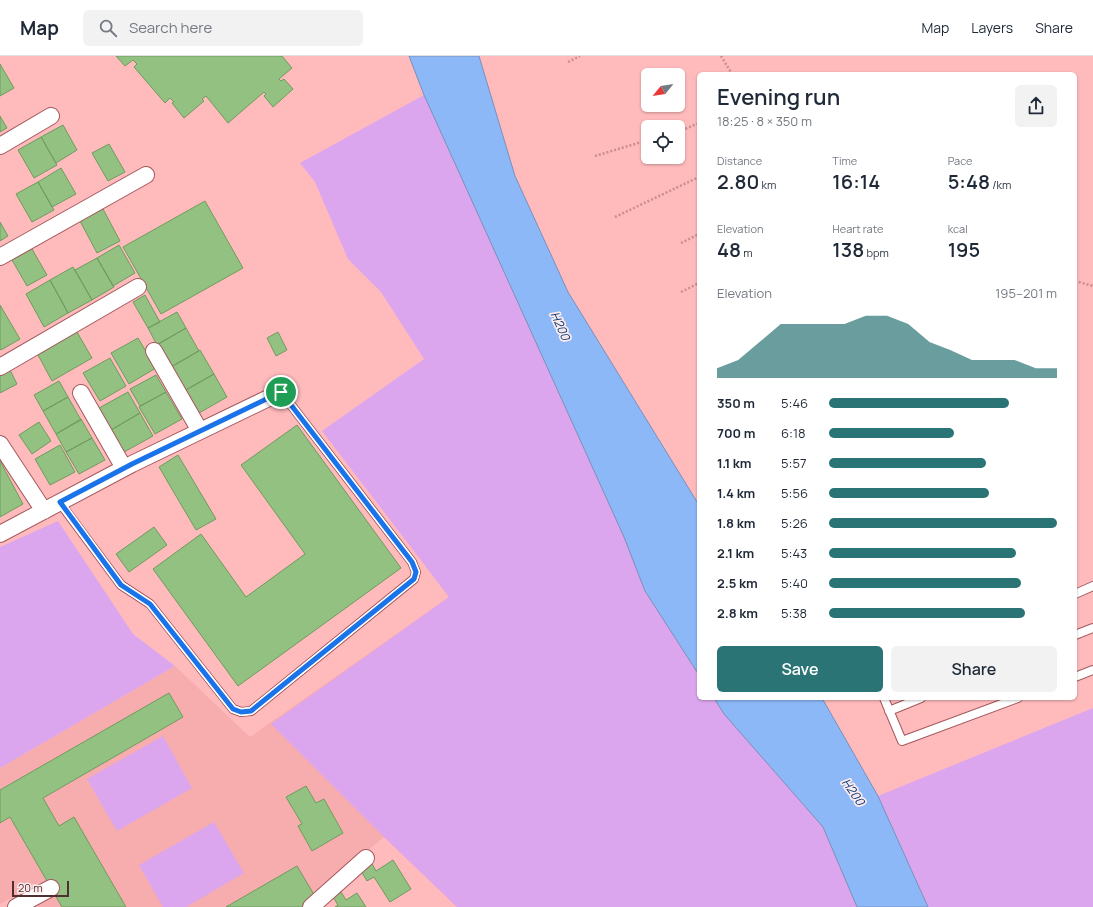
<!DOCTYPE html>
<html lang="en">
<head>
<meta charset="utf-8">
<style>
  :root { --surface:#fff; --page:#f2f2f3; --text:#1f2937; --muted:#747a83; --line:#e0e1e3; --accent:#2a7476 }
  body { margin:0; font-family:Manrope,sans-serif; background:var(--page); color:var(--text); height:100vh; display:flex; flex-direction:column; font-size:15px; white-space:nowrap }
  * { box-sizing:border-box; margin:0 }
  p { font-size:13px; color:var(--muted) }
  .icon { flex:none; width:22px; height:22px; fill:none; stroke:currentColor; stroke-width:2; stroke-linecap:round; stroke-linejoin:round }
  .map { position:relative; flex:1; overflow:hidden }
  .details { position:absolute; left:697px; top:16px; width:380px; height:628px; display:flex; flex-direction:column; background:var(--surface); border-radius:6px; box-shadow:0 1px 3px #0004 }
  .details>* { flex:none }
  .needle { width:26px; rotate:240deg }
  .tools { position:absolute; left:641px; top:12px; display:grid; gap:8px }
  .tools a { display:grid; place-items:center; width:44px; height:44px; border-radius:6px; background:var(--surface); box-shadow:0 1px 3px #0004; font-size:20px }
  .scale { position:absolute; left:12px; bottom:10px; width:57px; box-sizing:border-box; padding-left:4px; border:2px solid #512f30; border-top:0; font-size:11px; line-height:14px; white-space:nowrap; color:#512f30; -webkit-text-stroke:3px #fdebeb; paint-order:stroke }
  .pin { position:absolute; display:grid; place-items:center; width:34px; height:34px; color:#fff; margin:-17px; border:2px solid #fff; border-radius:50%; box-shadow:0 1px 4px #0007 }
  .round { display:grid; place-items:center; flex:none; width:42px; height:42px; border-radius:6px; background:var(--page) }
  .summary { display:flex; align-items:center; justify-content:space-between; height:68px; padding:0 20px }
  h1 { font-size:22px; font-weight:600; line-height:30px }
  .figures { display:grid; grid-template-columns:repeat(3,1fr); gap:6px; height:68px; padding:4px 20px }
  .figures div { display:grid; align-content:center }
  .figures b { font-size:20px; font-weight:600 }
  .figures small { font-size:11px; font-weight:400 }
  .figures p { font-size:11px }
  .chart { height:112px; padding:8px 20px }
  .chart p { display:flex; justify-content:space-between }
  .chart svg { width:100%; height:72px; margin-top:4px; fill:var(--accent); opacity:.7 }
  .button { display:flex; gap:8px; margin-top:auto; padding:8px 20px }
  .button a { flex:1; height:46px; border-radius:6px; background:var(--accent); color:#fff; font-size:16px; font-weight:600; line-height:46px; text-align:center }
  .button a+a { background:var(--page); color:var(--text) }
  ul { padding:0 20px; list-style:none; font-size:13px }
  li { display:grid; grid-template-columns:64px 48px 1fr; align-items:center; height:30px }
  li i { height:10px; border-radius:5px; background:var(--accent) }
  header { display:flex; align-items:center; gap:24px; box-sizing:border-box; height:56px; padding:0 20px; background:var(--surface); border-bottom:1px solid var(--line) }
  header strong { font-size:19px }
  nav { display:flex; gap:22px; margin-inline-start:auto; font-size:14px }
  .search { width:280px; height:36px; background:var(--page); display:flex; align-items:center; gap:10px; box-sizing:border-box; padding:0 14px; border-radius:6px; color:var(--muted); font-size:15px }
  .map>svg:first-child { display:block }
  .built { fill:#f7acae }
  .green { fill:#dca6ee }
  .water { fill:#8cb8f8; stroke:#7a8fbc }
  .building { fill:#93c182; stroke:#6f9b5e }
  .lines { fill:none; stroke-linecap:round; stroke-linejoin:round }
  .lane-casing { stroke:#a5595d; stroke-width:10 }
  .street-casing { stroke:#a5595d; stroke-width:18 }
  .path { stroke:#c88e90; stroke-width:2.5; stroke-dasharray:2 2; stroke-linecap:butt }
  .lane { stroke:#fff; stroke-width:8 }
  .street { stroke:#fff; stroke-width:16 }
  .route-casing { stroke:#fff; stroke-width:8 }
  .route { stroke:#1a73e8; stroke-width:5 }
  .labels { text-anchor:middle; stroke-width:3.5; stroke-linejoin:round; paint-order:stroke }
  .water-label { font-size:12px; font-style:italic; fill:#00377b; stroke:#fdebeb }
</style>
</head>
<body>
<header>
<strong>Map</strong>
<div class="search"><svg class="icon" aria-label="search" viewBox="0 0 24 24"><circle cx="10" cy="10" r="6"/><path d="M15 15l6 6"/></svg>Search here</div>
<nav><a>Map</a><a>Layers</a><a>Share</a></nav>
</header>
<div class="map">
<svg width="1093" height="851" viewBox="0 0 1093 851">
  <rect width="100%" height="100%" fill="#ffbabc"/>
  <path class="built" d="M430 516 645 535 699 619V642H714L457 851 384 781 300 851H27L20 837 0 848V712L175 610 250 681 449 541Z"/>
  <path class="green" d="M424 39 624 481 645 535 699 619V642H714L724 658 823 771 857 851H457L384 781 271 668 449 541 322 375 424 303 381 236 348 203 315 126 300 107Z
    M58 465 133 578 175 610 0 712V491Z
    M1093 652V851H928L878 740Z
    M163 680 192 732 117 775 87 723Z
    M214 766 244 817 186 851H163L139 809Z"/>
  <path class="water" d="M409 0H479L515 120 568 236 699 449V619L645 535 624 481 424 39Z
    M714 642H822L878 740 928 851H857L823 771 724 658Z"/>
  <path class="building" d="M116 0H282L292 12 279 23 281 25 284 23 293 33 273 51 264 40 266 38 264 36 228 67 206 40 202 43 204 45 184 62 172 47 174 46 170 42 165 47 134 11 137 8 133 4 125 10Z
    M0 8 14 32 0 40Z
    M0 60 7 72 0 76Z
    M63 69 77 94 56 107 41 81Z
    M41 81 57 109 34 122 18 94Z
    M109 88 125 116 108 125 92 97Z
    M61 112 76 138 52 151 38 126Z
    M38 126 54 154 32 166 16 138Z
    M205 145 243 212 161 258 123 191Z
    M103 153 120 185 97 197 80 165Z
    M0 166 8 180 0 185Z
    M119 189 135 217 113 230 97 202Z
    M32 193 47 219 27 230 12 204Z
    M97 202 114 231 92 244 75 214Z
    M73 211 92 244 68 257 50 224Z
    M50 224 68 257 44 271 26 238Z
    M145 239 160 266 148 272 133 246Z
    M0 249 20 283 1 294 0 293Z
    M177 256 186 272 157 289 148 272Z
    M186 272 199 295 171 311 158 288Z
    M77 276 92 302 52 325 38 299Z
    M278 276 287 294 276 300 267 282Z
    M138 282 156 312 129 328 111 297Z
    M200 294 214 318 184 335 171 311Z
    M110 302 126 330 100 345 83 317Z
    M10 314 17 328 0 337V319Z
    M214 318 227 341 199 357 186 334Z
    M156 319 166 336 140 350 130 333Z
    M59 325 68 341 43 355 34 339Z
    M128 336 140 357 111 374 99 352Z
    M166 336 182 363 155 378 139 351Z
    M68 341 81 364 56 378 43 355Z
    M140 357 153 380 124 396 111 374Z
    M81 363 92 382 66 396 56 378Z
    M39 366 51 385 32 398 19 379Z
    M297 369 401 512 238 630 153 513 201 478 246 541 305 498 241 409Z
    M92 382 105 404 79 418 66 396Z
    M60 389 75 416 50 429 35 403Z
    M178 399 216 463 196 474 159 411Z
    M0 405 23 448 0 461Z
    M154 471 167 489 129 516 116 498Z
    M169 637 183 661 43 742 59 770 74 761 126 851H62L10 761 0 767V734Z
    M306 730 316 747 324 743 343 777 312 795 298 770 302 768 286 741Z
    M393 804 411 833 390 846 374 821 367 825 360 813 371 806 376 815Z
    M297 810 316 842 302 851H226Z
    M341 836 346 844 357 837 366 851H335L338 849 333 841Z"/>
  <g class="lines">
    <defs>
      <path id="lane" d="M60 447 121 529 150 548 233 653 241 656 251 655 414 523 416 516 412 506 281 336
        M1075 538 1093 530
        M1075 579 1093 572
        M1075 621 1093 614
        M884 642 902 685 1018 642
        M889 655 921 642"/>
      <path id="street" d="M0 90 51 60
        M0 201 146 119
        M154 295 200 375
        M0 311 138 231
        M81 337 124 412
        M0 388 44 455
        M0 478 132 408 281 336
        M16 851 51 832
        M311 851 366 802"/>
    </defs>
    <use href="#lane" class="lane-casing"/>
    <use href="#street" class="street-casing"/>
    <path class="path" d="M721 0 732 18
      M568 6 580 0
      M678 76 699 67
      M595 100 648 84
      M615 161 699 121
      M681 187 699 178
      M1075 225 1093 230
      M681 236 699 227"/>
    <use href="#lane" class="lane"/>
    <use href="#street" class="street"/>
  </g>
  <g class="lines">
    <defs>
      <path id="route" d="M281 336 412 506 416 516 414 523 251 655 241 656 233 653 150 548 121 529 60 446 132 408Z"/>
    </defs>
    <use href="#route" class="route-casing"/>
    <use href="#route" class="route"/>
  </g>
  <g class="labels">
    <g class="water-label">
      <text transform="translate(560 270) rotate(66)" y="4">H200</text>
      <text transform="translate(853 736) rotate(55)" y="4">H200</text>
    </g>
  </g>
</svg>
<div class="tools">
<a><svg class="needle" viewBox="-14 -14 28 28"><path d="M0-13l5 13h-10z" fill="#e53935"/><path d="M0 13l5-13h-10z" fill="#747a83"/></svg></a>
<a><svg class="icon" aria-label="locate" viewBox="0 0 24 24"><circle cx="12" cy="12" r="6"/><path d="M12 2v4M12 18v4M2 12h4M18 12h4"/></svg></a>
</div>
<div class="scale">20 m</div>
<div class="pin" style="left:281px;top:336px;background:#1e9e55"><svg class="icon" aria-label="arrive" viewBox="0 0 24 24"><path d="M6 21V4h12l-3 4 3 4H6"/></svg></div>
<section class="details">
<div class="summary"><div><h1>Evening run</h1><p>18:25 · 8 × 350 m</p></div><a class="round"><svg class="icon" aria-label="share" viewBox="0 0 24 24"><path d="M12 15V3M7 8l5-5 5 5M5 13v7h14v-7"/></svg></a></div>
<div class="figures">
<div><p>Distance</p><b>2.80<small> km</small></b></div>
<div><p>Time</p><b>16:14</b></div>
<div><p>Pace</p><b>5:48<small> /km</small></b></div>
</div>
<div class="figures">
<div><p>Elevation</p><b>48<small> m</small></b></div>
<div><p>Heart rate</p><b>138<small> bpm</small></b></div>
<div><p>kcal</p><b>195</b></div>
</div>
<div class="chart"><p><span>Elevation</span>195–201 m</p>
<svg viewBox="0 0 160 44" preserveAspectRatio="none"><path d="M0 44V38L10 33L20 22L30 11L40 11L50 11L60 11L70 6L80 6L90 11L100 22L110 27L120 33L130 33L140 33L150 38L160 38V44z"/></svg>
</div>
<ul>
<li><b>350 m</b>5:46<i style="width:79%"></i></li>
<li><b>700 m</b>6:18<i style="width:55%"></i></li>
<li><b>1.1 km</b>5:57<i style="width:69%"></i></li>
<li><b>1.4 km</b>5:56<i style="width:70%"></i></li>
<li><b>1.8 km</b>5:26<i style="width:100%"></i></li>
<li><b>2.1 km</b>5:43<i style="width:82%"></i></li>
<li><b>2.5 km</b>5:40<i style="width:84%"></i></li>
<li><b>2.8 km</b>5:38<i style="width:86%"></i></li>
</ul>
<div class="button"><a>Save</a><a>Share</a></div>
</section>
</div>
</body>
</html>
